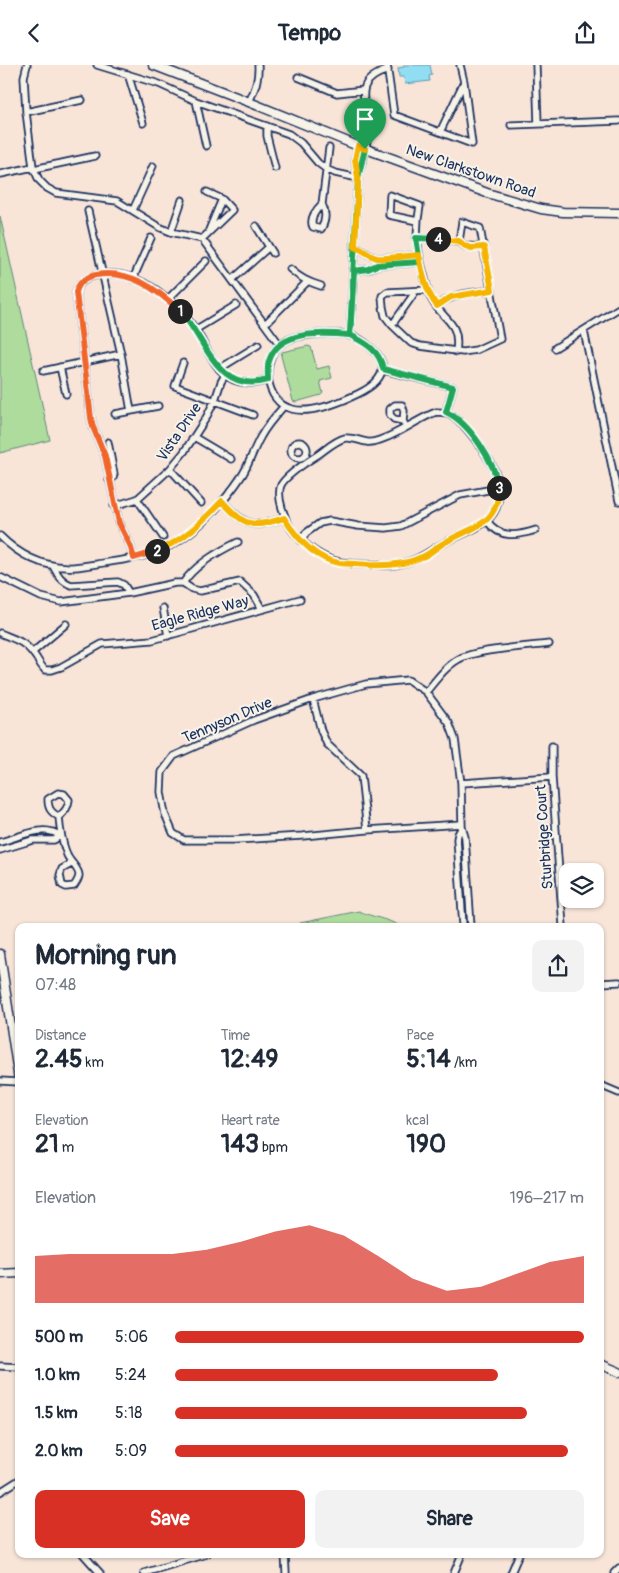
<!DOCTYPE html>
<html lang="en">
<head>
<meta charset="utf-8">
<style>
  :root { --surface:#fff; --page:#f2f2f3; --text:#1f2937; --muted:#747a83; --accent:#d93025 }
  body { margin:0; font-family:Pangolin,sans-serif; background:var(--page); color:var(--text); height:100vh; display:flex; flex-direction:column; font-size:19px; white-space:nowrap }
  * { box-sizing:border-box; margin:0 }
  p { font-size:16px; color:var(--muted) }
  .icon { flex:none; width:28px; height:28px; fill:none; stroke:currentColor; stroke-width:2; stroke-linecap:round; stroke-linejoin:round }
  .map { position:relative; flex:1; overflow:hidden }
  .sheet { position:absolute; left:15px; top:858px; width:589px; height:635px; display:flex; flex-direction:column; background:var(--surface); border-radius:10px; box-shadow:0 1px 4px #0004 }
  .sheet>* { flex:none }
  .controls { position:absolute; left:559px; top:798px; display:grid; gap:10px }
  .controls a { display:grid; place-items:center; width:45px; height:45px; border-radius:10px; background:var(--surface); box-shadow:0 1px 4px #0004; font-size:25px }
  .pin { position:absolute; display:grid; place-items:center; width:42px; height:42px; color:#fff; margin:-51px -21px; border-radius:50% 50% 50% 0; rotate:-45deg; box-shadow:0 0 5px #0007 }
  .pin .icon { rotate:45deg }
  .km { position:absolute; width:25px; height:25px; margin:-12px; border-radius:50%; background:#222; color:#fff; font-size:14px; line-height:25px; text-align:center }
  .round { display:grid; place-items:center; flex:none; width:52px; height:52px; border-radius:10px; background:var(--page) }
  .overview { display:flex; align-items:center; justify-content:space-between; height:85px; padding:0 20px }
  h1 { font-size:28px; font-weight:800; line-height:38px }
  .stats { display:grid; grid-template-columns:repeat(3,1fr); gap:8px; height:85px; padding:5px 20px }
  .stats div { display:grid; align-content:center }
  .stats b { font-size:25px; font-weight:800 }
  .stats small { font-size:14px; font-weight:400 }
  .stats p { font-size:14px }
  .chart { height:140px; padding:10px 20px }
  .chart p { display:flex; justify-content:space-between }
  .chart svg { width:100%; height:90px; margin-top:5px; fill:var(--accent); opacity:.7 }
  .primary-button { display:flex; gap:10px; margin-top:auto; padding:10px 20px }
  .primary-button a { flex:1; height:58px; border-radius:10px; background:var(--accent); color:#fff; font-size:20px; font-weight:800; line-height:58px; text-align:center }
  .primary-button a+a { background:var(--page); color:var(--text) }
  ul { padding:0 20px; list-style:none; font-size:16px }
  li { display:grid; grid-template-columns:80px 60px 1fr; align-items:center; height:38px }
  li i { height:12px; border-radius:6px; background:var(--accent) }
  header { display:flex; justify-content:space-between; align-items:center; height:65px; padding:0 20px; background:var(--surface); font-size:22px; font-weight:800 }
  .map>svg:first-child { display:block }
  .green { fill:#aedc9c; stroke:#64867d }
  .water { fill:#91ddf1; stroke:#6297b6 }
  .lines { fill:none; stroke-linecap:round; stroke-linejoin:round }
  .street-casing { stroke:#1b2f5e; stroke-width:9 }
  .secondary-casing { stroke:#1b2f5e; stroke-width:11 }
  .street { stroke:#f7f3e8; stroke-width:5.5 }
  .secondary { stroke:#f7f3e8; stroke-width:8 }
  .split-1-casing { stroke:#fff; stroke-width:10 }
  .split-2-casing { stroke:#fff; stroke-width:10 }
  .split-3-casing { stroke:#fff; stroke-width:10 }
  .split-4-casing { stroke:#fff; stroke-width:10 }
  .split-5-casing { stroke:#fff; stroke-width:10 }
  .split-1 { stroke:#22a559; stroke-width:6 }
  .split-2 { stroke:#f0652b; stroke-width:6 }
  .split-3 { stroke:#f5b400; stroke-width:6 }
  .split-4 { stroke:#22a559; stroke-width:6 }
  .split-5 { stroke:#f5b400; stroke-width:6 }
  .labels { text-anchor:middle; stroke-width:4; stroke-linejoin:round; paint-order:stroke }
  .street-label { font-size:15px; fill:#1b2f5e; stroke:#f7f3e8 }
</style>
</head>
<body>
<header><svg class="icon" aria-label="back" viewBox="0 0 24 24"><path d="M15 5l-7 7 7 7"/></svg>Tempo<svg class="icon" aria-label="share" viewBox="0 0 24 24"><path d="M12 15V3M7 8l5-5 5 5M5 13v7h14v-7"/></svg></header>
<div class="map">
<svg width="619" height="1508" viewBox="0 0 619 1508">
  <rect width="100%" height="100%" fill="#f8e5d8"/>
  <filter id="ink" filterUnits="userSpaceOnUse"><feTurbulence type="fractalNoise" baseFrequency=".02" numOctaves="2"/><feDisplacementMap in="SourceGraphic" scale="10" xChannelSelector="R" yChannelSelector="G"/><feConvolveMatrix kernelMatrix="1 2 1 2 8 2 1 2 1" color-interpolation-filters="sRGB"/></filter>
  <g filter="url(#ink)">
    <path class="green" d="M0 151 50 375 0 388Z
      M308 281 311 282 317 304 329 301 332 313 320 316 323 328 321 330 296 337 293 336 281 291 282 287Z
      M359 846C372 852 388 854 400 861H300V858Z"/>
    <path class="water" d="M404 0H430L432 10 429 11 430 16 405 19 404 12H399L398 3 404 2Z"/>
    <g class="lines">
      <defs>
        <path id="street" d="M27 0 24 12 26 47 33 102 39 115 47 123 56 128 117 136 159 162 171 167 202 174 280 280
          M97 0 159 19 196 36 289 69 301 78 318 98 326 104 335 108 358 113
          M387 0 394 50 472 79 464 17 460 0
          M536 0 538 59
          M128 9 143 58
          M298 12 337 28 364 25
          M196 36 206 81
          M249 37C255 24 259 14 258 0
          M26 47 82 35
          M511 60 619 56
          M267 61V71L275 103
          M440 67 464 17
          M34 104 95 91
          M1 109 33 102
          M358 111C363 95 368 78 369 61 370 57 368 54 367 50 360 25 362 13 388 5
          M322 139C326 147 326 156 321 164L313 162C309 154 316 145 322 139L329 83
          M133 145 153 101
          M88 146 121 289 131 346
          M417 156 389 150 390 130 420 141C415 166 417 185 424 210 426 218 428 226 431 233 442 256 461 255 456 287
          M256 161 273 188
          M209 165 222 134
          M171 167 182 135
          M416 173 459 176 465 181 484 182
          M202 174 232 145 222 134 207 127
          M355 182C363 184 369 191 377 193 390 194 406 191 419 190
          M290 204C300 213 308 217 321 221
          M353 206 369 204 377 200 420 197
          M133 214 151 173
          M232 215 269 182
          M428 225 387 227 382 231 383 242 385 251 392 260 411 278 420 281 463 287 476 285 500 274 480 163 462 157 459 176
          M168 234 206 196
          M437 241C452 228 473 228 492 225
          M265 259 307 217
          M392 260 416 226
          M195 265 236 240
          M584 266 619 436
          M318 269C328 269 338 268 348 270 361 272 386 291 382 306 379 319 363 327 351 332 335 339 309 349 292 344 265 338 260 295 281 279 292 271 305 270 318 269Z
          M350 270 358 113 355 94 364 61 370 58
          M555 283 619 243
          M183 298 175 321 253 350
          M60 302 66 329
          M219 304 258 280
          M383 305 453 322 446 347
          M43 306 121 289
          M436 347C441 347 446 347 451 350 466 359 493 396 497 413 500 423 500 433 496 443 488 463 461 468 444 478 430 485 423 493 407 497 398 500 387 501 377 500 349 498 333 501 309 482 303 477 296 471 291 464 285 454 276 432 281 420 287 409 308 396 319 389 326 384 336 375 345 373 353 372 359 376 367 377 372 378 380 375 385 373 403 366 418 354 436 347Z
          M115 349 158 341
          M403 356 404 346 402 340H395L390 344V350L394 354 403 356 406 362
          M194 372 231 394
          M108 377 114 409 113 413 109 415
          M291 385a8 8 0 1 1 16 0a8 8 0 1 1-16 0Z
          M170 404 201 438
          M137 434 163 472
          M222 436C246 461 251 464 284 453
          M114 441 137 434 170 404 184 387 206 353 215 335 221 317 225 310
          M487 456C500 474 517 471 536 465
          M0 471C18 489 41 501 67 502 77 503 88 500 97 499 116 496 135 494 153 488 189 476 223 440 243 409 250 397 254 383 261 371 267 360 276 350 284 341
          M301 476 306 468 320 458 330 456 358 461 386 463 401 461 460 430 499 423
          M134 493 130 480 119 458 105 391 93 362 91 353 76 227C80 214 90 211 102 209 140 205 178 237 197 267 205 280 212 298 224 309 236 319 254 320 268 315
          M53 501C58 510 61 516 71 520L118 517 124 520 129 528
          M0 512 41 532 61 537 129 528 175 518H183L192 524 200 526 240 517 254 530 262 544
          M183 518C195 500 219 486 238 477
          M163 543 168 571
          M0 568C11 573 24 576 31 586 37 592 39 599 45 605H52L61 602 102 579 152 575 300 534
          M33 587 66 559
          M426 627C436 615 446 601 459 594 476 584 528 582 549 579
          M313 634 321 666 327 679 361 711 367 765
          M552 681V712L563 861
          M461 718 552 712
          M59 752C51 747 48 744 48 734L58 728 64 729 69 735C68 743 65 746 59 752 60 766 62 777 67 790 70 797 79 804 79 810 79 814 76 818 74 821L66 822 62 820 60 810 62 804 71 799
          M462 759 367 765 303 771 234 775H184L173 768 165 749 161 727 162 707 174 691 254 655 313 634 366 619 408 615 426 627 449 658 455 674 461 718 462 762 465 772 471 861
          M462 762 458 769 457 774 463 861
          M0 777C18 773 44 758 60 771L54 775H33L0 785
          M600 918 619 917
          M0 1016 19 1017
          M600 1020 619 1028
          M0 1301 19 1302
          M0 1427 19 1415
          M83 1489 100 1508
          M285 1489 286 1508
          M144 1508 207 1489
          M454 1508 462 1489
          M511 1508 519 1489
          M614 1508 619 1503"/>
        <path id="secondary" d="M153 0 249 37 358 81 487 128 541 144 563 147 619 148
          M0 889 19 1015
          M0 1209 19 1208
          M600 1299 619 1307"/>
      </defs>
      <use href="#street" class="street-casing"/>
      <use href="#secondary" class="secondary-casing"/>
      <use href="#street" class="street"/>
      <use href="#secondary" class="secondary"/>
    </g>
  </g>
  <g class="lines" filter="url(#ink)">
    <defs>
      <path id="split-1" d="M180 246C207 275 217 330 268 315 268 309 267 302 269 296 279 264 324 268 350 270L358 113 365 84"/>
      <path id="split-2" d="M157 486 134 493 130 480 119 458 105 391 93 362 91 353 76 227C79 217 85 212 96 210 129 204 157 224 180 246"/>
      <path id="split-3" d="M157 486C184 475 202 457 222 436 245 461 251 464 284 453 296 472 315 494 339 498 349 499 359 499 369 500 388 501 405 500 422 492 430 489 436 482 444 478 471 462 498 461 499 423"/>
      <path id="split-4" d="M438 174 416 173 420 197 377 200 368 204 354 206 350 270C366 278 380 286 383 304L453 322 446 347C470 358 495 398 499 423"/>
      <path id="split-5" d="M365 84 358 81 355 94 358 113 355 182C363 184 369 191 377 193 390 194 406 191 419 190 422 207 426 227 437 241L451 232 492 225 484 182 471 183 465 181 459 176 438 174"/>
    </defs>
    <use href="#split-1" class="split-1-casing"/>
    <use href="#split-2" class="split-2-casing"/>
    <use href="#split-3" class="split-3-casing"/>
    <use href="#split-4" class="split-4-casing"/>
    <use href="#split-5" class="split-5-casing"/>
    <use href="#split-1" class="split-1"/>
    <use href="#split-2" class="split-2"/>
    <use href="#split-3" class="split-3"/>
    <use href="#split-4" class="split-4"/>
    <use href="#split-5" class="split-5"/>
  </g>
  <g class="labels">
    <g class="street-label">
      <text transform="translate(471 106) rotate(19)" y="5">New Clarkstown Road</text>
      <text transform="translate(179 367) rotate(-56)" y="5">Vista Drive</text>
      <text transform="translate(200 548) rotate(-15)" y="5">Eagle Ridge Way</text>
      <text transform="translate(227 655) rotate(-23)" y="5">Tennyson Drive</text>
      <text transform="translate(544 772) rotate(-94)" y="5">Sturbridge Court</text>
    </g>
  </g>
</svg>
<div class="controls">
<a><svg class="icon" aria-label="layers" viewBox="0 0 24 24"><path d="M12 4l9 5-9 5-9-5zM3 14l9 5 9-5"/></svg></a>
</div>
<div class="pin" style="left:365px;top:84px;background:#1e9e55"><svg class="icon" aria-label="arrive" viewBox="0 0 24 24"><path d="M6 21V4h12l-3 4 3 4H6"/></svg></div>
<b class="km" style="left:180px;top:246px">1</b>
<b class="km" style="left:157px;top:486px">2</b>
<b class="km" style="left:499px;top:423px">3</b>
<b class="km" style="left:438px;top:174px">4</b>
<section class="sheet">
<div class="overview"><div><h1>Morning run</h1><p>07:48</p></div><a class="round"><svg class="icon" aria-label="share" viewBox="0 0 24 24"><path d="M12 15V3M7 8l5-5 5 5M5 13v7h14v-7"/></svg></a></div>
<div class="stats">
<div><p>Distance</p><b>2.45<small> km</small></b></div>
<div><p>Time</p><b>12:49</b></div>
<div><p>Pace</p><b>5:14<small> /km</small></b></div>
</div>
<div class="stats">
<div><p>Elevation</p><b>21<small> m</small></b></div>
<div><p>Heart rate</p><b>143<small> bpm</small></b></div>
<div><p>kcal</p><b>190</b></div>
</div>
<div class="chart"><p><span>Elevation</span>196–217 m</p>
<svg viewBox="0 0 160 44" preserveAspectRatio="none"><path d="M0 44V21L10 20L20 20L30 20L40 20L50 18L60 14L70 9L80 6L90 11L100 21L110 32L120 38L130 36L140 30L150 24L160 21V44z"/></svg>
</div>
<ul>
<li><b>500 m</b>5:06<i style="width:100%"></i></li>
<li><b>1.0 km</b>5:24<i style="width:79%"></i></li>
<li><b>1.5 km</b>5:18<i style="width:86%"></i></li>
<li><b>2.0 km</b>5:09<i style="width:96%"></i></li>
</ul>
<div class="primary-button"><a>Save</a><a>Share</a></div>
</section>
</div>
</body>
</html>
